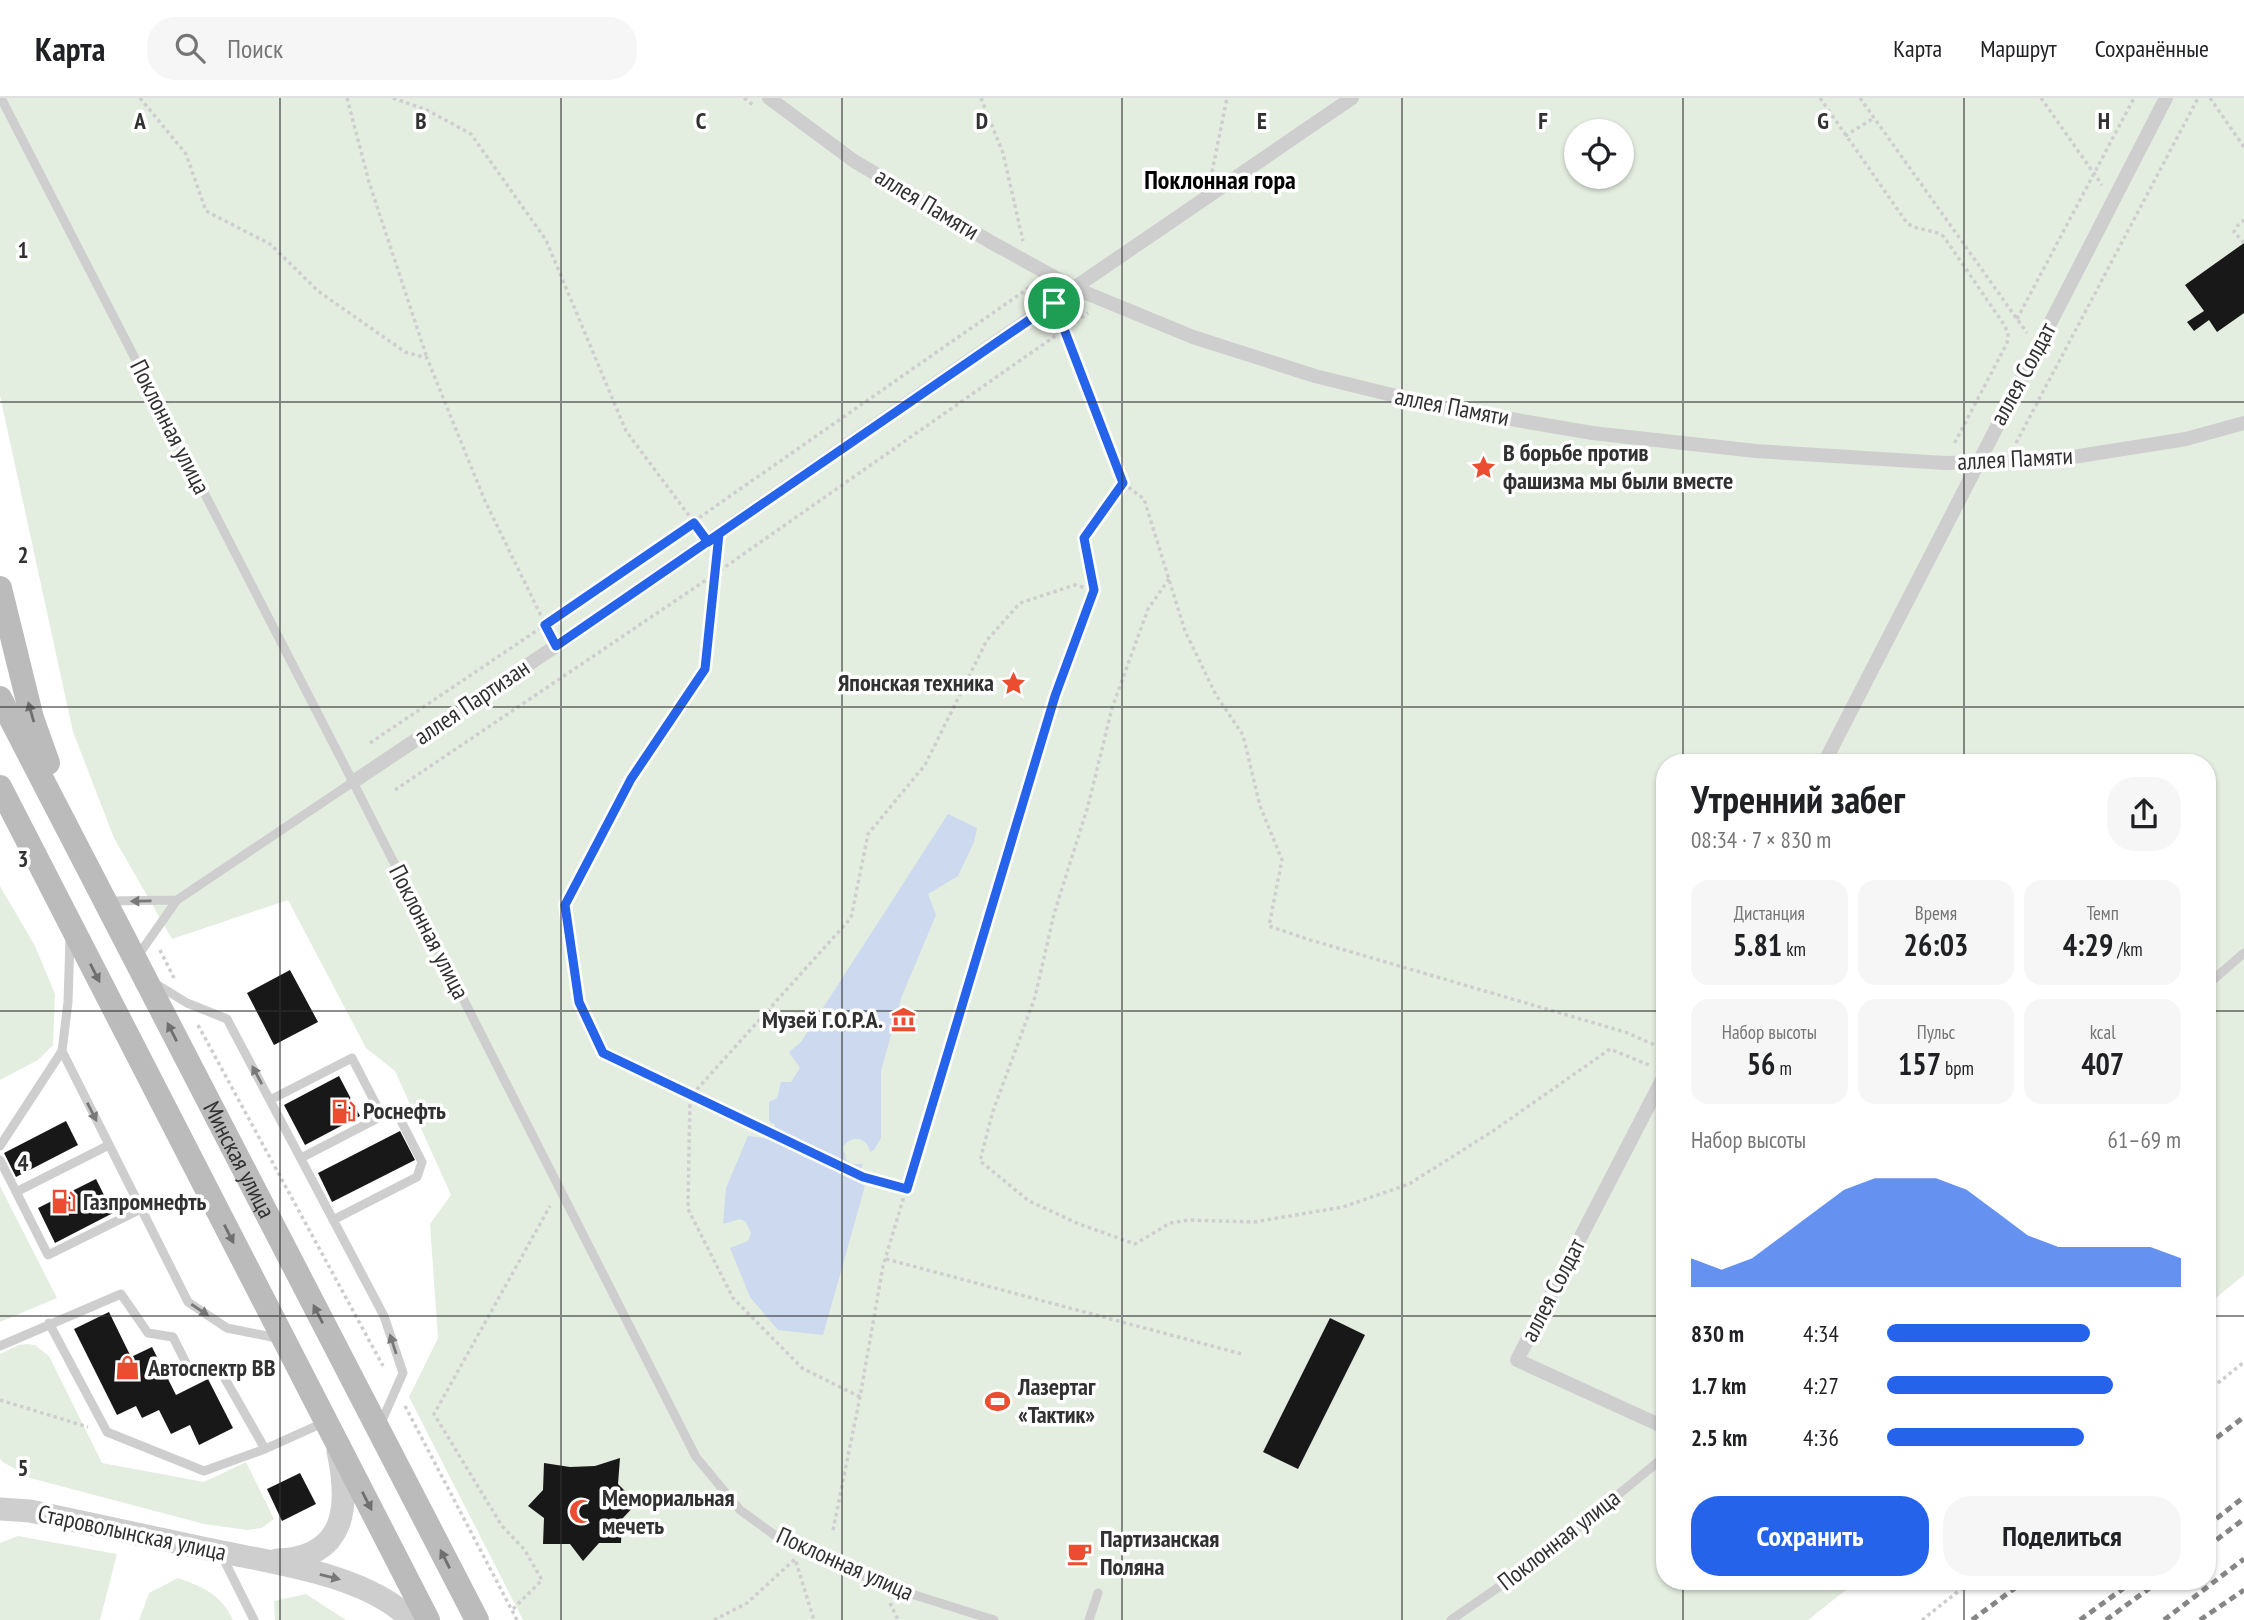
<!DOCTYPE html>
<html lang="ru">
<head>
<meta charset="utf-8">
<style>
  :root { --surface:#fff; --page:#f6f6f6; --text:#202124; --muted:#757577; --line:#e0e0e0; --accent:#2563eb }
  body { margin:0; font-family:"PT Sans Narrow",sans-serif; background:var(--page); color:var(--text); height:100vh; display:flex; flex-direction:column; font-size:26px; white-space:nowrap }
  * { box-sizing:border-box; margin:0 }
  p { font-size:23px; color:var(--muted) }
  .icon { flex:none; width:38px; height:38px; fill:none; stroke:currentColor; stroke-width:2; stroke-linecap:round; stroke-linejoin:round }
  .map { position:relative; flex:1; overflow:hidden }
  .sheet { position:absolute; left:1656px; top:656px; width:560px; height:836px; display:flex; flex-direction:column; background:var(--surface); border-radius:28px; box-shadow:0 2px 5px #0004 }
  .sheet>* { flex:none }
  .controls { position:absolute; left:1564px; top:21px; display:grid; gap:14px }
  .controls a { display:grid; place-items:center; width:70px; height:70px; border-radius:50%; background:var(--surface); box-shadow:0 2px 5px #0004; font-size:35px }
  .pin { position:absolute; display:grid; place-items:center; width:60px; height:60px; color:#fff; margin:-30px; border:4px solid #fff; border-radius:50%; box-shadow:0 2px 7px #0007 }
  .round { display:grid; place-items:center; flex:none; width:74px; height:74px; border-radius:28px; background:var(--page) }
  .overview { display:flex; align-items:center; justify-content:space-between; height:119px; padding:0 35px }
  h1 { font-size:38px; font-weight:700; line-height:52px }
  .stats { display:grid; grid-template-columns:repeat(3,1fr); gap:10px; height:119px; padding:7px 35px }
  .stats div { display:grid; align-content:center; border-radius:18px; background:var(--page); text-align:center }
  .stats b { font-size:30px; font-weight:700 }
  .stats small { font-size:19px; font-weight:400 }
  .stats p { font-size:19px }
  .chart { height:196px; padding:14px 35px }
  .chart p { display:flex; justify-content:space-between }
  .chart svg { width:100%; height:126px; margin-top:7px; fill:var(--accent); opacity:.7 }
  .cta { display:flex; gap:14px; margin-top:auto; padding:14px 35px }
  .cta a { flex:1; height:80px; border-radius:28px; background:var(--accent); color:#fff; font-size:28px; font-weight:700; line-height:80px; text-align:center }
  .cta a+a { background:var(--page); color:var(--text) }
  ul { padding:0 35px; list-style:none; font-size:23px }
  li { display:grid; grid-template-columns:112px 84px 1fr; align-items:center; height:52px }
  li i { height:18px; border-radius:9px; background:var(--accent) }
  header { display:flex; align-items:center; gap:42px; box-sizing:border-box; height:98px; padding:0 35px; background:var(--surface); border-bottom:2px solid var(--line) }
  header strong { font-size:33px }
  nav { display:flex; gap:38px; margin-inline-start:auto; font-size:24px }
  .search { width:490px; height:63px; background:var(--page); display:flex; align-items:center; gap:18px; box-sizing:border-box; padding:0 24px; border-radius:28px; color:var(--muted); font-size:26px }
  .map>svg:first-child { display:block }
  .green { fill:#e4eee0; fill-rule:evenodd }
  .water { fill:#ccd9ee }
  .building { fill:#181818 }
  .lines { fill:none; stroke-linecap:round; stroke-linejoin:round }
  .path { stroke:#cecece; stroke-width:3.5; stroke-dasharray:3.5 3.5; stroke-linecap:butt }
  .service { stroke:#cecece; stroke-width:9 }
  .pedestrian { stroke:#cecece; stroke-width:14 }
  .tertiary { stroke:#cecece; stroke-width:23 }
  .secondary { stroke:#bbb; stroke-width:24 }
  .rail { stroke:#868686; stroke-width:5; stroke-dasharray:7 5; stroke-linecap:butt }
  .oneway { fill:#6f6f6f }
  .oneway2 { fill:#787878 }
  .route-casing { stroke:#fff; stroke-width:14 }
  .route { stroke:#2563eb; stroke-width:9 }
  .grid { fill:none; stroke:#313131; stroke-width:2; stroke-opacity:0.55 }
  .labels { text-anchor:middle; stroke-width:7; stroke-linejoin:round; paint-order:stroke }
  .street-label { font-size:24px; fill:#313131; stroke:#fff }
  .poi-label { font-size:24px; font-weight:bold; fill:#313131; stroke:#fff; text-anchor:start }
  .neighbourhood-label { font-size:26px; font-weight:bold; fill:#000; stroke:#fff }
  .grid-label { font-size:23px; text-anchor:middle; font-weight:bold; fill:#313131; stroke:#fff; stroke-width:7; stroke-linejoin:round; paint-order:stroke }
</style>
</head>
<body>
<header>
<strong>Карта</strong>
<div class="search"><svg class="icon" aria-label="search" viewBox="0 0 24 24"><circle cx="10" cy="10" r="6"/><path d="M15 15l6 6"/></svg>Поиск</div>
<nav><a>Карта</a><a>Маршрут</a><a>Сохранённые</a></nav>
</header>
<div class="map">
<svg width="2244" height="1522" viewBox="0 0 2244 1522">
  <rect width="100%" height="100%" fill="#fff"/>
  <path class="green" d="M0 0H2244V1177L2207 1207V665H1664V1484H1856L1808 1522H523L409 1299 438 1240 430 1126 451 1097 395 973 366 950 288 802 172 841 114 740 73 634 0 298ZM1577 33H1622V79H1577Z
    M0 788 35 848 55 896 53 947 38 962 0 982Z
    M0 1088 57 1200 0 1224Z
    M27 1246 35 1247 49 1258 102 1365 204 1384 246 1364 274 1421 262 1430 247 1432 204 1426 30 1380 3 1364 0 1361V1256L19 1247Z
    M18 1438 117 1456 100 1522H0V1445Z
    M178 1480C203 1489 221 1496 233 1522H139L149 1495Z
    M306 1496 346 1522H275L274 1503Z"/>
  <path class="water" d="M948 716 977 730 974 744 958 778 928 796 936 817 902 898 881 973V1040L874 1052 870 1054C867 1039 852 1036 843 1049L846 1062 852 1066H863L856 1083 865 1088 823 1237 778 1232 750 1199 730 1150 748 1143 751 1135 746 1124 740 1121 723 1126 726 1090 748 1038 772 1041 775 1027 769 1023V1004L777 1000 781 984H791L800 970 789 954 801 944Z"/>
  <path class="building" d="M2244 145V215L2217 234 2209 222 2194 233 2187 224 2204 213 2185 187Z
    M290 872 318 924 274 947 247 895Z
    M339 978 360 1018 305 1047 284 1007Z
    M66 1023 78 1047 16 1079 4 1055Z
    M400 1033 415 1062 332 1104 318 1075Z
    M96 1081 113 1115 55 1145 38 1110Z
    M109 1214 131 1259 152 1249 176 1297 208 1281 233 1330 199 1347 190 1327 171 1336 159 1312 142 1320 136 1308 117 1317 74 1231Z
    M1330 1220 1365 1237 1298 1371 1263 1354Z
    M620 1360 618 1386 637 1405 622 1421 621 1445H599L583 1463 570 1446H543L544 1420 528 1408 543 1392 544 1365 570 1369 595 1368Z
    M300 1375 316 1406 282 1423 267 1391Z"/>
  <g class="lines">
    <path class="path" d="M140 0 186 56 206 113 270 146 318 193 405 254 427 260 485 403 549 534
      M347 0 369 84 427 260
      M393 0 427 12 471 36 546 142 626 333 699 431
      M744 0 753 7
      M981 0 1003 55 1023 143
      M1820 0 1907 125C1919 134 1933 130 1944 139L2005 228 2008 236 2007 245 1953 348
      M1860 0 2027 235
      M2041 0 2102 87
      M2210 0 2244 49
      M1845 38 1874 20
      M1212 74 1227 0
      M2244 145 2234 134 2236 129 2244 122
      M2017 221 2134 0
      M2016 345 2198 0
      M1123 385 1144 401 1185 533 1216 597 1243 637 1260 708 1282 762 1269 828 1307 841 1625 934 1664 951
      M717 459 705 571 631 681 565 807 579 904 603 955 863 1079 907 1091
      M1169 481 1148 511 1112 610 1088 708 1054 816 1035 899 992 1016 980 1063 1029 1103 1079 1126 1135 1146 1170 1125 1189 1122 1254 1124 1272 1121 1343 1109 1409 1086 1493 1033 1610 951 1649 967
      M370 645 545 527 1033 187
      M395 692 715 476 1088 215
      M160 852 174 880
      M198 927 383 1268
      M886 1161 1242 1256
      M2207 1294 2244 1264
      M860 1299 802 1270 733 1200 688 1111 690 999 851 820 868 736 925 667 987 542 1020 505 1075 487 1094 492
      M0 1302 88 1329
      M405 1308 517 1522
      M833 1432 860 1299 883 1168 1055 598 1094 492 1084 440 1123 385 1060 219
      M890 1505 898 1522
      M513 1511 542 1482 524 1451 502 1428 434 1316 550 1108
      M714 1522 747 1505 795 1461 814 1522
      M1922 1522 1970 1484"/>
    <path class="service" d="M1 0 353 684 696 1359 740 1412 780 1441 883 1487 994 1522
      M108 803 177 802
      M137 859 177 802 353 684
      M156 886 187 905 227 921 384 1218 403 1275 380 1327
      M2207 887 2244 855
      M62 953 188 1204 227 1230 277 1240
      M270 1002 352 960 382 1018
      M0 1048 62 953 68 904 70 841
      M301 1060 382 1018 399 1019 422 1064 417 1079 333 1122
      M0 1062 48 1157 141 1111
      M16 1094 109 1047
      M49 1225 107 1334 204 1373 265 1351 325 1324
      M0 1248 121 1196 148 1235 173 1239 189 1271 220 1272 265 1351
      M221 1456 254 1522
      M1089 1522 1098 1495
      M1451 1522 1541 1460 1664 1359"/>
    <path class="pedestrian" d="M769 0 854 63 989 143 1074 190 1193 239 1315 278 1441 309 1592 335 1756 353 1945 365 2054 362 2186 341 2244 325
      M1824 665 2166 0
      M353 684 556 548 1074 190 1352 0
      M1664 978 1517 1262 1664 1329"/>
    <path class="tertiary" d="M0 1411 30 1413C89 1426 148 1438 207 1451 269 1464 367 1476 411 1522
      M277 1462C346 1460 350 1409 338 1353"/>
    <g class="secondary">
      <path d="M0 490 32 620 48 665"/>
      <path id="s1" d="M0 600 477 1522"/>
      <path d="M0 689 428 1522"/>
    </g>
    <path class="rail" d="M2207 1347 2244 1319
      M2207 1428 2244 1399
      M2207 1449 2244 1421
      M1972 1522 2023 1484
      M2080 1522 2132 1484
      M2106 1522 2158 1484
      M2164 1522 2244 1461
      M2200 1522 2244 1492"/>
  </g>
  <defs><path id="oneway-solid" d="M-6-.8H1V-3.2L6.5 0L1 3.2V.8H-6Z" transform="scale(1.75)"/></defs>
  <g class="oneway">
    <use href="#oneway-solid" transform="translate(31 614) rotate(-106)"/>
    <use href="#oneway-solid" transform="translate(95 875) rotate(63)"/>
    <use href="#oneway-solid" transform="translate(172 934) rotate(-117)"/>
    <use href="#oneway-solid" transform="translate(229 1136) rotate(63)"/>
    <use href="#oneway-solid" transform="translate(318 1216) rotate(-117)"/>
    <use href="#oneway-solid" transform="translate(367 1403) rotate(63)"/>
    <use href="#oneway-solid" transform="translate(445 1461) rotate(-117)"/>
  </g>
  <g class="oneway2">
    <use href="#oneway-solid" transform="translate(141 803) rotate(179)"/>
    <use href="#oneway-solid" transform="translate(257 977) rotate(-118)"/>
    <use href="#oneway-solid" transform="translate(92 1014) rotate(63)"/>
    <use href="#oneway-solid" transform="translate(200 1212) rotate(34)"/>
    <use href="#oneway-solid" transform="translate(393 1246) rotate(-108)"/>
    <use href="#oneway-solid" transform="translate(330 1479) rotate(14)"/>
  </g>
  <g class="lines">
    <defs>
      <path id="route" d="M1054 205C888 320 722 434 556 548L545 527 694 425 708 444 719 436 705 571 631 681 565 807 579 904 603 955 863 1079 907 1091 1055 598 1094 492 1084 440 1123 385 1054 205"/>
    </defs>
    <use href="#route" class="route-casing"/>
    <use href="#route" class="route"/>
  </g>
  <path class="grid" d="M280 0V1522M561 0V1522M842 0V1522M1122 0V1522M1402 0V1522M1683 0V665M1964 0V665M0 304H2244M0 609H2244M0 913H1664M2207 913H2244M0 1218H1664M2207 1218H2244M1683 1484V1522M1964 1484V1522"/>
  <defs>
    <symbol id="sight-bare" viewBox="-9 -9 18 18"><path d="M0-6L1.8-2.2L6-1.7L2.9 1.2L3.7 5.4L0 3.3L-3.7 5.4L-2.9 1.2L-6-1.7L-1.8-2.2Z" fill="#ec4c30" stroke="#fff" stroke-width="2.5" paint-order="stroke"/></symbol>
    <symbol id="museum-bare" viewBox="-9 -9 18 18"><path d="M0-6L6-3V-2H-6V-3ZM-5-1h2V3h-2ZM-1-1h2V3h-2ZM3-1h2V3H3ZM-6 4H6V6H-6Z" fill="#ec4c30" stroke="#fff" stroke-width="2.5" paint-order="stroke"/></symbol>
    <symbol id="fuel-bare" viewBox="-9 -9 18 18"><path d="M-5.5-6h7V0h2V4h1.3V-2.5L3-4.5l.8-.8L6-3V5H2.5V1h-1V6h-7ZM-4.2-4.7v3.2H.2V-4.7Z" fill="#ec4c30" stroke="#fff" stroke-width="2.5" paint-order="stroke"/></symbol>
    <symbol id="shop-bare" viewBox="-9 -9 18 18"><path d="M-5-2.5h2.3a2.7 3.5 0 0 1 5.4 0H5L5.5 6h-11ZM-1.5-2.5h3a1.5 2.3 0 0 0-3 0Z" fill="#ec4c30" stroke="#fff" stroke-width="2.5" paint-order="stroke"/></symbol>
    <symbol id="stadium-bare" viewBox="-9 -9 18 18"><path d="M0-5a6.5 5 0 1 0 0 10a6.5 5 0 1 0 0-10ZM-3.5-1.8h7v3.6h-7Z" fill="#ec4c30" stroke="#fff" stroke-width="2.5" paint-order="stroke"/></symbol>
    <symbol id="mosque-bare" viewBox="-9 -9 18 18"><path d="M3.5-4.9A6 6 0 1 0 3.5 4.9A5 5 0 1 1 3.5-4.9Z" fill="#ec4c30" stroke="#fff" stroke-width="2.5" paint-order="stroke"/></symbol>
    <symbol id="cafe-bare" viewBox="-9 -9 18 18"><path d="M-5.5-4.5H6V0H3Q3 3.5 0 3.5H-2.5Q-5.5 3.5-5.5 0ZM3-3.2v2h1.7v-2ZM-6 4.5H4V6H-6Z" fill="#ec4c30" stroke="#fff" stroke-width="2.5" paint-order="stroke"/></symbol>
  </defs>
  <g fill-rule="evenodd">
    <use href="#sight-bare" x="1466" y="352" width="35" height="35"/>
    <use href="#sight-bare" x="996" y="568" width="35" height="35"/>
    <use href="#museum-bare" x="886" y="904" width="35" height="35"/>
    <use href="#fuel-bare" x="326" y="996" width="35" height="35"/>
    <use href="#fuel-bare" x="46" y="1086" width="35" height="35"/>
    <use href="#shop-bare" x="110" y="1252" width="35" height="35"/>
    <use href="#stadium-bare" x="980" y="1286" width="35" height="35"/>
    <use href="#mosque-bare" x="564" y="1396" width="35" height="35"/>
    <use href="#cafe-bare" x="1062" y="1438" width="35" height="35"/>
  </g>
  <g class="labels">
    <g class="street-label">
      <text transform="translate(927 106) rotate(31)" y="8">аллея Памяти</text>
      <text transform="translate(2023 276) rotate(-62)" y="8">аллея Солдат</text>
      <text transform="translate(1452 309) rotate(11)" y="8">аллея Памяти</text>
      <text transform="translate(170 329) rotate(63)" y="8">Поклонная улица</text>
      <text transform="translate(2015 361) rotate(-3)" y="8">аллея Памяти</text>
      <text transform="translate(472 604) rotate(-34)" y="8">аллея Партизан</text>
      <text transform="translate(429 834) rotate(63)" y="8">Поклонная улица</text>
      <text dy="8" stroke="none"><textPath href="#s1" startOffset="520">Минская улица</textPath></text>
      <text transform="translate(1553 1192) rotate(-63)" y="8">аллея Солдат</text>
      <text transform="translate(132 1435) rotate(12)" y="8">Староволынская улица</text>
      <text transform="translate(1559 1442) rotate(-38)" y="8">Поклонная улица</text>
      <text transform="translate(845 1466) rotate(24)" y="8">Поклонная улица</text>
    </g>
    <g class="poi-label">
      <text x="1503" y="363">В борьбе против<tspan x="1503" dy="28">фашизма мы были вместе</tspan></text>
      <text x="994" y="593" text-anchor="end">Японская техника</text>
      <text x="883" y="930" text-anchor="end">Музей Г.О.Р.А.</text>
      <text x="363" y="1021">Роснефть</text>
      <text x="83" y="1112">Газпромнефть</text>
      <text x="148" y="1278">Автоспектр ВВ</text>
      <text x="1018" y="1297">Лазертаг<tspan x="1018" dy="28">«Тактик»</tspan></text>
      <text x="602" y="1408">Мемориальная<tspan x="602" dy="28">мечеть</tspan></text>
      <text x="1100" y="1449">Партизанская<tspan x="1100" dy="28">Поляна</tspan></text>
    </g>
    <g class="neighbourhood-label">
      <text x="1220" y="91">Поклонная гора</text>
    </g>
  </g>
  <g class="grid-label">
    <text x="140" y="31">A</text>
    <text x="421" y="31">B</text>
    <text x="701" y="31">C</text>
    <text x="982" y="31">D</text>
    <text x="1262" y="31">E</text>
    <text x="1543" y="31">F</text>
    <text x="1823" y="31">G</text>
    <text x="2104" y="31">H</text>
    <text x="23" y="160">1</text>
    <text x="23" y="465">2</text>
    <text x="23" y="769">3</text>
    <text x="23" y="1073">4</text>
    <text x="23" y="1378">5</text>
  </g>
</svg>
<div class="controls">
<a><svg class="icon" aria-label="locate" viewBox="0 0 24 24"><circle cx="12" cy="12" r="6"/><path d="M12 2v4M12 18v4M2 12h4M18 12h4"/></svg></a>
</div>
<div class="pin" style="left:1054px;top:205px;background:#1e9e55"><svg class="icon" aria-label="arrive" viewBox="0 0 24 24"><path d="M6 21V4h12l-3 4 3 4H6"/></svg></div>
<section class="sheet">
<div class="overview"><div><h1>Утренний забег</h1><p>08:34 · 7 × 830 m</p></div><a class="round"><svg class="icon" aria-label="share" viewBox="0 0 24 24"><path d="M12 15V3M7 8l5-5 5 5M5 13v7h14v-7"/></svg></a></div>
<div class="stats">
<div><p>Дистанция</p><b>5.81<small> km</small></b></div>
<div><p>Время</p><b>26:03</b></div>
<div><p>Темп</p><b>4:29<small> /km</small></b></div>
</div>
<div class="stats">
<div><p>Набор высоты</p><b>56<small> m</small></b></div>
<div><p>Пульс</p><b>157<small> bpm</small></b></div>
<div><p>kcal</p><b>407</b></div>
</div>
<div class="chart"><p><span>Набор высоты</span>61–69 m</p>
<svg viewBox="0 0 160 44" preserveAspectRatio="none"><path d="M0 44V34L10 38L20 34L30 26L40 18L50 10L60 6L70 6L80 6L90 10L100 18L110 26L120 30L130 30L140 30L150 30L160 34V44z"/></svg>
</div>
<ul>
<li><b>830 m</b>4:34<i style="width:69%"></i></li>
<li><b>1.7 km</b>4:27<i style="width:77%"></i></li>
<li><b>2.5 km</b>4:36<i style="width:67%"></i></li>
</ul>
<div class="cta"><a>Сохранить</a><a>Поделиться</a></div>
</section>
</div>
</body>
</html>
